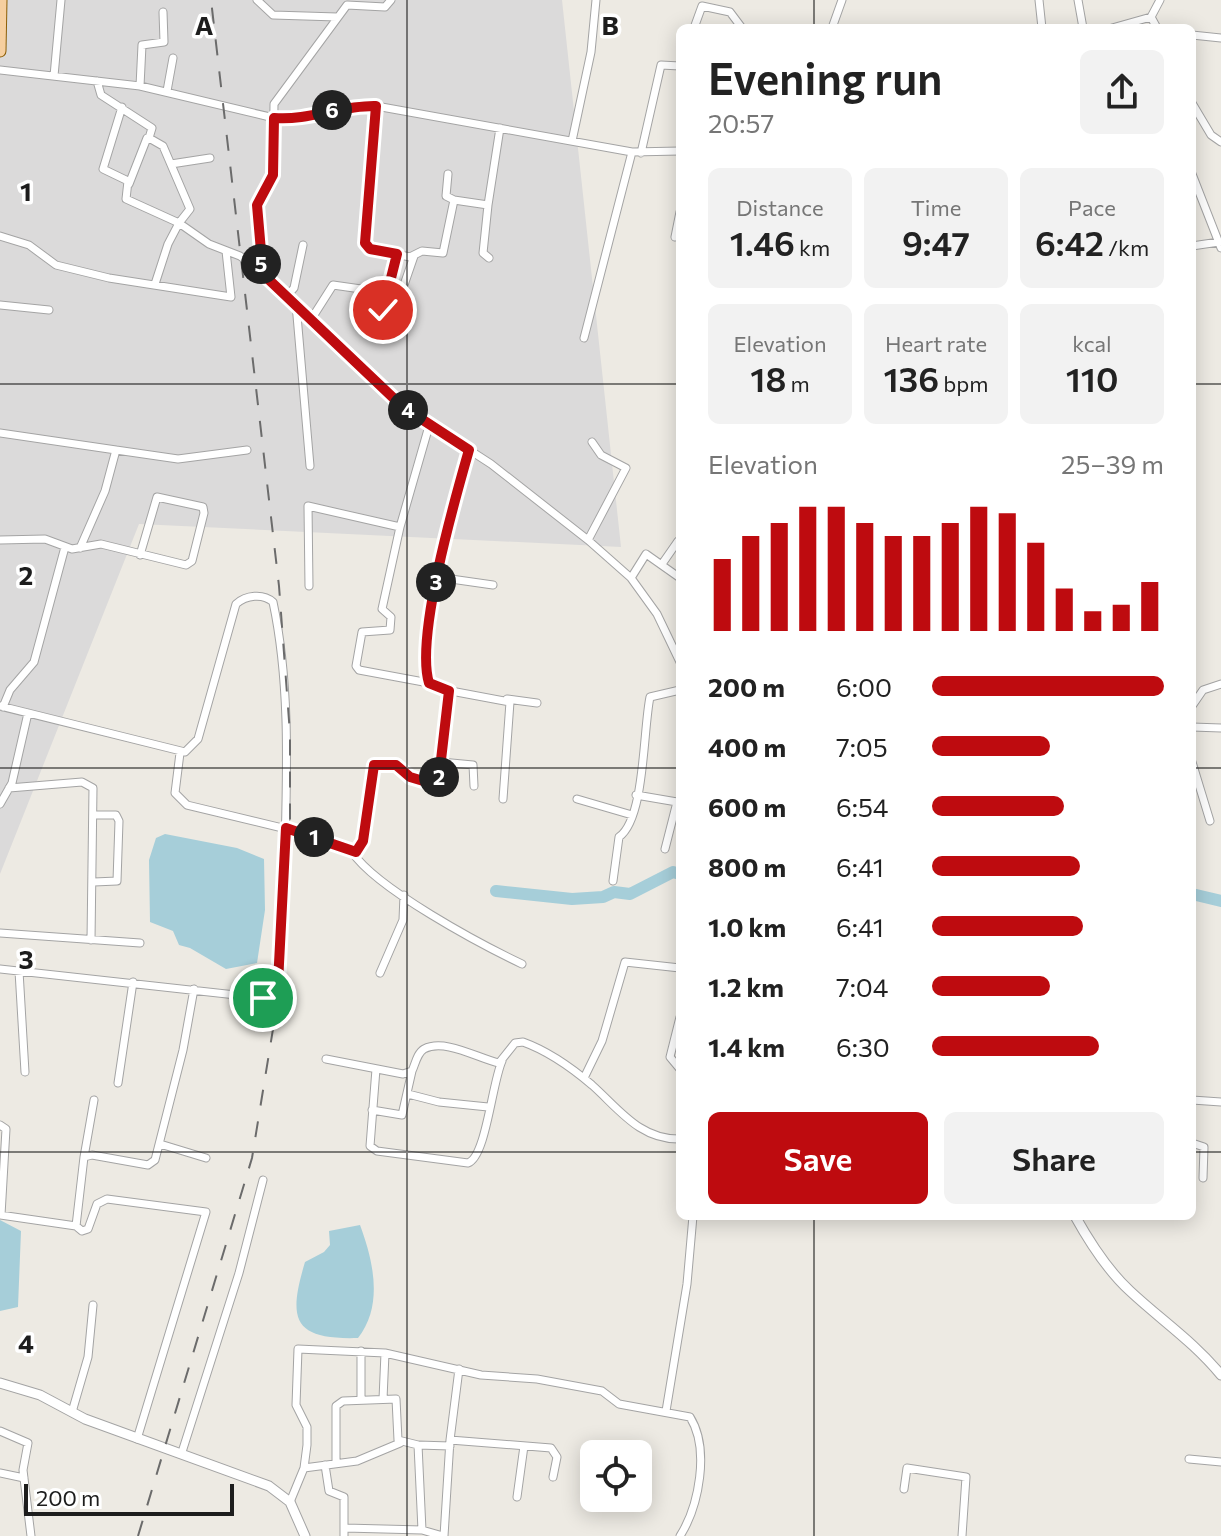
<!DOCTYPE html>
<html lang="en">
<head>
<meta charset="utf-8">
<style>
  :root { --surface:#fff; --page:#f2f2f2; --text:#222; --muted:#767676; --accent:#be0b0f }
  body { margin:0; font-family:Commissioner,sans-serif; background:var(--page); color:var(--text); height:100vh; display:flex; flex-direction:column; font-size:30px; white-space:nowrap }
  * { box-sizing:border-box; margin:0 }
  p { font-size:26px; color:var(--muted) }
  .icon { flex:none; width:44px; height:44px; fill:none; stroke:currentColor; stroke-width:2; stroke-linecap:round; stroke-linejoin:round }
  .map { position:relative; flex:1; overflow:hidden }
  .sheet { position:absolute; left:676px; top:24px; width:520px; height:1196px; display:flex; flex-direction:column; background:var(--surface); border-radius:12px; box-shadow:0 4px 20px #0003 }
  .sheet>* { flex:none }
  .tools { position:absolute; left:580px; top:1440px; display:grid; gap:16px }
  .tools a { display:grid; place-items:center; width:72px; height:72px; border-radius:12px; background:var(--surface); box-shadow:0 4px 20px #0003; font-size:40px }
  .scale { position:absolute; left:24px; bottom:20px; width:210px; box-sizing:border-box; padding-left:8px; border:4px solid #1d1d1d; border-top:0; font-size:22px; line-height:28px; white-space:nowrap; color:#1d1d1d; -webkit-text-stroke:6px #fff; paint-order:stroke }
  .pin { position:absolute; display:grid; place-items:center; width:68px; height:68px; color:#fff; margin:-34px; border:4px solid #fff; border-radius:50%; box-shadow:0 2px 8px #0007 }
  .km { position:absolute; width:40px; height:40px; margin:-20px; border-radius:50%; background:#222; color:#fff; font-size:22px; line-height:40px; text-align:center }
  .round { display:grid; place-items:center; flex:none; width:84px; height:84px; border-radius:12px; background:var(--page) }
  .headline { display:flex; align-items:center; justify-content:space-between; height:136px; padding:0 32px }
  h1 { font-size:44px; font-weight:600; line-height:60px }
  .metrics { display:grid; grid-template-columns:repeat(3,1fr); gap:12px; height:136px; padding:8px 32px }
  .metrics div { display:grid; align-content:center; border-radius:12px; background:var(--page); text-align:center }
  .metrics b { font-size:34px; font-weight:600 }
  .metrics small { font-size:22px; font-weight:400 }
  .metrics p { font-size:22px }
  .chart { height:224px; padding:16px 32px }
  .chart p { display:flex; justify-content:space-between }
  .chart svg { width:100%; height:144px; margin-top:8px; stroke:var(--accent); stroke-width:6 }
  .primary-button { display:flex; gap:16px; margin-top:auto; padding:16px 32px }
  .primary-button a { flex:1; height:92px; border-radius:12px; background:var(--accent); color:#fff; font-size:32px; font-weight:600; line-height:92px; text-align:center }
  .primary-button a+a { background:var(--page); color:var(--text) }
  ul { padding:0 32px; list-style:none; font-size:26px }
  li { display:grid; grid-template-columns:128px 96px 1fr; align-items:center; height:60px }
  li i { height:20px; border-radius:10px; background:var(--accent) }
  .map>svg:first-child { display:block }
  .residential { fill:#dbdada }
  .water { fill:#a6ced9 }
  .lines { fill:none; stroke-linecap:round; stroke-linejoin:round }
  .river { stroke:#a6ced9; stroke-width:12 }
  .minor-casing { stroke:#a4a4a4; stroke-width:9 }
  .tertiary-casing { stroke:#a4a4a4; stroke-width:11 }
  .primary-casing { stroke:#8d5f08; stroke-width:13 }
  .minor { stroke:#fff; stroke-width:7 }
  .tertiary { stroke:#fff; stroke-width:9 }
  .primary { stroke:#f6cf9f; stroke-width:11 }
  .rail { stroke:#6b6b6b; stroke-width:2; stroke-dasharray:16 16; stroke-linecap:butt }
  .route-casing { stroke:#fff; stroke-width:16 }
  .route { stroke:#be0b0f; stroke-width:10 }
  .grid { fill:none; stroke:#1d1d1d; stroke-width:2; stroke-opacity:0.55 }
  .grid-label { font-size:26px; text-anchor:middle; font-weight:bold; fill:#1d1d1d; stroke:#fff; stroke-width:7; stroke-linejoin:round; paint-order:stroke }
</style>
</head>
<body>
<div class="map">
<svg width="1221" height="1536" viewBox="0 0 1221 1536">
  <rect width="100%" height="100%" fill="#edeae3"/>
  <path class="residential" d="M0 0H562L621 547 139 524 0 874Z"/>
  <path class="water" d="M165 834 237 848 264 859 265 910 257 963 226 969 190 948 179 945 173 931 150 922 149 860 156 838Z
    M0 1220 21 1231 18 1307 0 1311Z
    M360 1225C373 1260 384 1305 358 1338 292 1340 288 1319 305 1262L324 1252 330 1245 329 1231Z"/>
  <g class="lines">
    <path class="river" d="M496 891 572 899 603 897 614 892 630 894 673 872 680 874
      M1192 894 1221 901"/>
    <defs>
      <path id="minor" d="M257 0 273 15 337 17
        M391 0 385 7 347 5 274 104 273 175 257 205 263 274 403 407 491 464 588 540 631 578 657 614 680 662
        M1039 0 1042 28
        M1078 0 1083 28
        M1151 17 1157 28
        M694 28 702 6 730 12 742 28
        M832 28 842 0
        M1112 28 1151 17 1160 0
        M1192 35 1221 38
        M0 70 140 86 274 118C309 121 341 105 376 106L632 152 680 151
        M54 76 61 0
        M97 81 101 95 152 128 149 138 163 146 190 209 179 223 209 244 240 256 256 268 261 267
        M140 86 142 45 164 42 163 12
        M167 91 173 58
        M1192 103 1211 135 1221 142
        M376 106 365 243 370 249 410 257 422 251 443 253 454 200 488 205 500 128
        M122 107 103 169 128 181 126 199 179 223 168 244 155 284
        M572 141 591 52 596 0
        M641 153 661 65 680 66
        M171 164 210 158
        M448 174 446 196 454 200
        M1192 174 1221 248
        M129 184 147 138
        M488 205 483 253 489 258
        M0 236 29 245 56 265 109 278 231 297 226 251
        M675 237 680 212
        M1192 246 1219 242
        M397 254 383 307 385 312 395 311 414 256
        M286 297 294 288 303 245
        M296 304 310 466
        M0 305 49 310
        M312 318 333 285 368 290
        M584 338 632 152
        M0 433 116 450 105 491 80 548
        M116 450 178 459 247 450
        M469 450 439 566 426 667 429 683 435 688 510 702 503 799
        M0 540 45 539 72 549 101 544 186 565 192 561 204 513 203 507 157 497 140 555
        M588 540 626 468 601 455 592 442
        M662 564 678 541
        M437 577 493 585
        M631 578 646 554 680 578
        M309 586 308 506 400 527
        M429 683 359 670 356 666 362 632 390 630 391 617 382 609 400 527 429 426
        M507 699 537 703
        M0 706 185 752 198 739 236 604C246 595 263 593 273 602 290 682 287 767 285 848 284 895 285 943 277 990L263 998 0 969
        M1192 706 1203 690 1221 684
        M3 707 10 690 34 662 65 547
        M1192 727 1221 728
        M180 753 175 793 187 805 295 831 356 852 363 841 374 765H396L415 780H437L449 691
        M441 762 473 765 474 786
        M1192 762 1210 821
        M9 788 82 782 93 788 91 940
        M636 795 677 802 665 849
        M577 799 632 815
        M0 804 12 783 28 713
        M352 852C377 889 480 944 522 964
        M613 881 619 837C645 819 643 730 650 697L680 690
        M94 882 117 881 119 821 116 815H95
        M0 933 140 943
        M19 971 25 1072
        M380 973 403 920 404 895
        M680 1017 670 1057 680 1069
        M326 1059 403 1074 412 1071C415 1065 417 1053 424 1049 445 1038 479 1059 499 1063L515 1043 523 1042C548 1051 572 1068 592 1085 619 1109 640 1140 680 1139
        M376 1069 370 1146 377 1151 468 1163C486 1157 492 1083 502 1061
        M584 1078 602 1041 625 962 680 968
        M118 1083 133 982
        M408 1094 439 1102 488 1107
        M1192 1100 1221 1102
        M372 1110 402 1115 412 1071
        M0 1125 6 1129 1 1215
        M1192 1143 1204 1147 1203 1178
        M160 1144 206 1158
        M84 1157 94 1100
        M0 1215 76 1226 82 1231 88 1229 97 1204 107 1199 206 1212 137 1439
        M76 1226 84 1157 92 1155 148 1165 155 1160 183 1050 194 989
        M459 1369 450 1440 551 1448 557 1457 553 1477
        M383 1399 385 1353
        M361 1400V1351
        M666 1411 687 1284 693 1216
        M72 1412 88 1357 93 1305
        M0 1431 28 1443 23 1470 31 1536
        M418 1445 450 1446
        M182 1452 239 1273 263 1180
        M1189 1459 1221 1462
        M336 1463V1406L343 1401 396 1399 398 1440 418 1445 422 1530 443 1536
        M325 1465 329 1491 344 1497V1536
        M304 1468 357 1461 400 1443
        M0 1473 24 1478
        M904 1489 907 1468 966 1477 962 1536
        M517 1497 524 1446
        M290 1502 304 1468 307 1445V1427L296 1405 298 1349 385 1353 481 1375 537 1379 602 1391 619 1404 690 1417C710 1449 699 1506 680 1536
        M345 1528 422 1530
        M444 1536 450 1440"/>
      <path id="tertiary" d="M1075 1216C1090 1243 1107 1270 1130 1291 1161 1320 1194 1342 1221 1375
        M0 1383 40 1395 85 1419 269 1486 290 1502 305 1536"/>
      <path id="primary" d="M0 51 1 0"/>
    </defs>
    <use href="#minor" class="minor-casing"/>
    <use href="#tertiary" class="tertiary-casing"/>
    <use href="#primary" class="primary-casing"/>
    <use href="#minor" class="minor"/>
    <use href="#tertiary" class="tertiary"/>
    <use href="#primary" class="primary"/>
    <path class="rail" d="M138 1536 252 1158 280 986 290 836V734L279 586 211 0"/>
  </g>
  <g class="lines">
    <defs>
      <path id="route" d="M263 998 273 995 278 983 286 828 356 852 363 841 374 765H396L410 777 430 783 439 777 449 691 429 683C415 637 455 499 469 450L403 407 263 274 257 205 273 175 274 118C309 121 341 105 376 106L365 243 370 249 397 254 383 310"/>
    </defs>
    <use href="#route" class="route-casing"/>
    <use href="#route" class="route"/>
  </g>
  <path class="grid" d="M407 0V1536M814 0V28M0 384H680M1192 384H1221M0 768H680M1192 768H1221M0 1152H680M1192 1152H1221M814 1216V1536"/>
  <g class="grid-label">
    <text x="204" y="35">A</text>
    <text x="610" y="35">B</text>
    <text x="26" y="201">1</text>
    <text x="26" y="585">2</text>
    <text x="26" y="969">3</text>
    <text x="26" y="1353">4</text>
  </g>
</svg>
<div class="tools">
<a><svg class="icon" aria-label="locate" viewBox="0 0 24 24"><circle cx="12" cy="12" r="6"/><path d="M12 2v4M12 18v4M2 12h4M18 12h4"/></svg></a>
</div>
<div class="scale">200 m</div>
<div class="pin" style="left:263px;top:998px;background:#1e9e55"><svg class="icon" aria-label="arrive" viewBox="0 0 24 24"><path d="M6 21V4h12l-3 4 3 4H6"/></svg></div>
<div class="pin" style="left:383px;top:310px;background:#d93025"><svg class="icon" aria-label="check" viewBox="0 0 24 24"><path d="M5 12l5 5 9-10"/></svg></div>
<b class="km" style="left:314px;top:837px">1</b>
<b class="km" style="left:439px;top:777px">2</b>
<b class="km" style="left:436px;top:582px">3</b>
<b class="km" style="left:408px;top:410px">4</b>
<b class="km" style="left:261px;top:264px">5</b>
<b class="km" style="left:332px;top:110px">6</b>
<section class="sheet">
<div class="headline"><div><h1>Evening run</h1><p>20:57</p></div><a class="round"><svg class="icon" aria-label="share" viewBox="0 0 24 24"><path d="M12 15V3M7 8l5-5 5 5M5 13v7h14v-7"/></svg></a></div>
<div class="metrics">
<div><p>Distance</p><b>1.46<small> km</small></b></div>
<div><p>Time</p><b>9:47</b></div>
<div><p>Pace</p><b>6:42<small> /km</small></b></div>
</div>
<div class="metrics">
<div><p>Elevation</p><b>18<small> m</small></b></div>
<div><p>Heart rate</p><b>136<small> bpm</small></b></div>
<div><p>kcal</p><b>110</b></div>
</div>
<div class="chart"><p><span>Elevation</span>25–39 m</p>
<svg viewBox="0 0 160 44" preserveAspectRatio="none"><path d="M5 44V22M15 44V15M25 44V11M35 44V6M45 44V6M55 44V11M65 44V15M75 44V15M85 44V11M95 44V6M105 44V8M115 44V17M125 44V31M135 44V38M145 44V36M155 44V29"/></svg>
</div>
<ul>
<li><b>200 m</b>6:00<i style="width:100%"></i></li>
<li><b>400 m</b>7:05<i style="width:51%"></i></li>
<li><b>600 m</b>6:54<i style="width:57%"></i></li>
<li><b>800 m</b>6:41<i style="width:64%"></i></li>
<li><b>1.0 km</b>6:41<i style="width:65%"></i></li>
<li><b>1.2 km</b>7:04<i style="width:51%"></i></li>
<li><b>1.4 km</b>6:30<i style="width:72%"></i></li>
</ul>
<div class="primary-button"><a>Save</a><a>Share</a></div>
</section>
</div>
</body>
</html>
